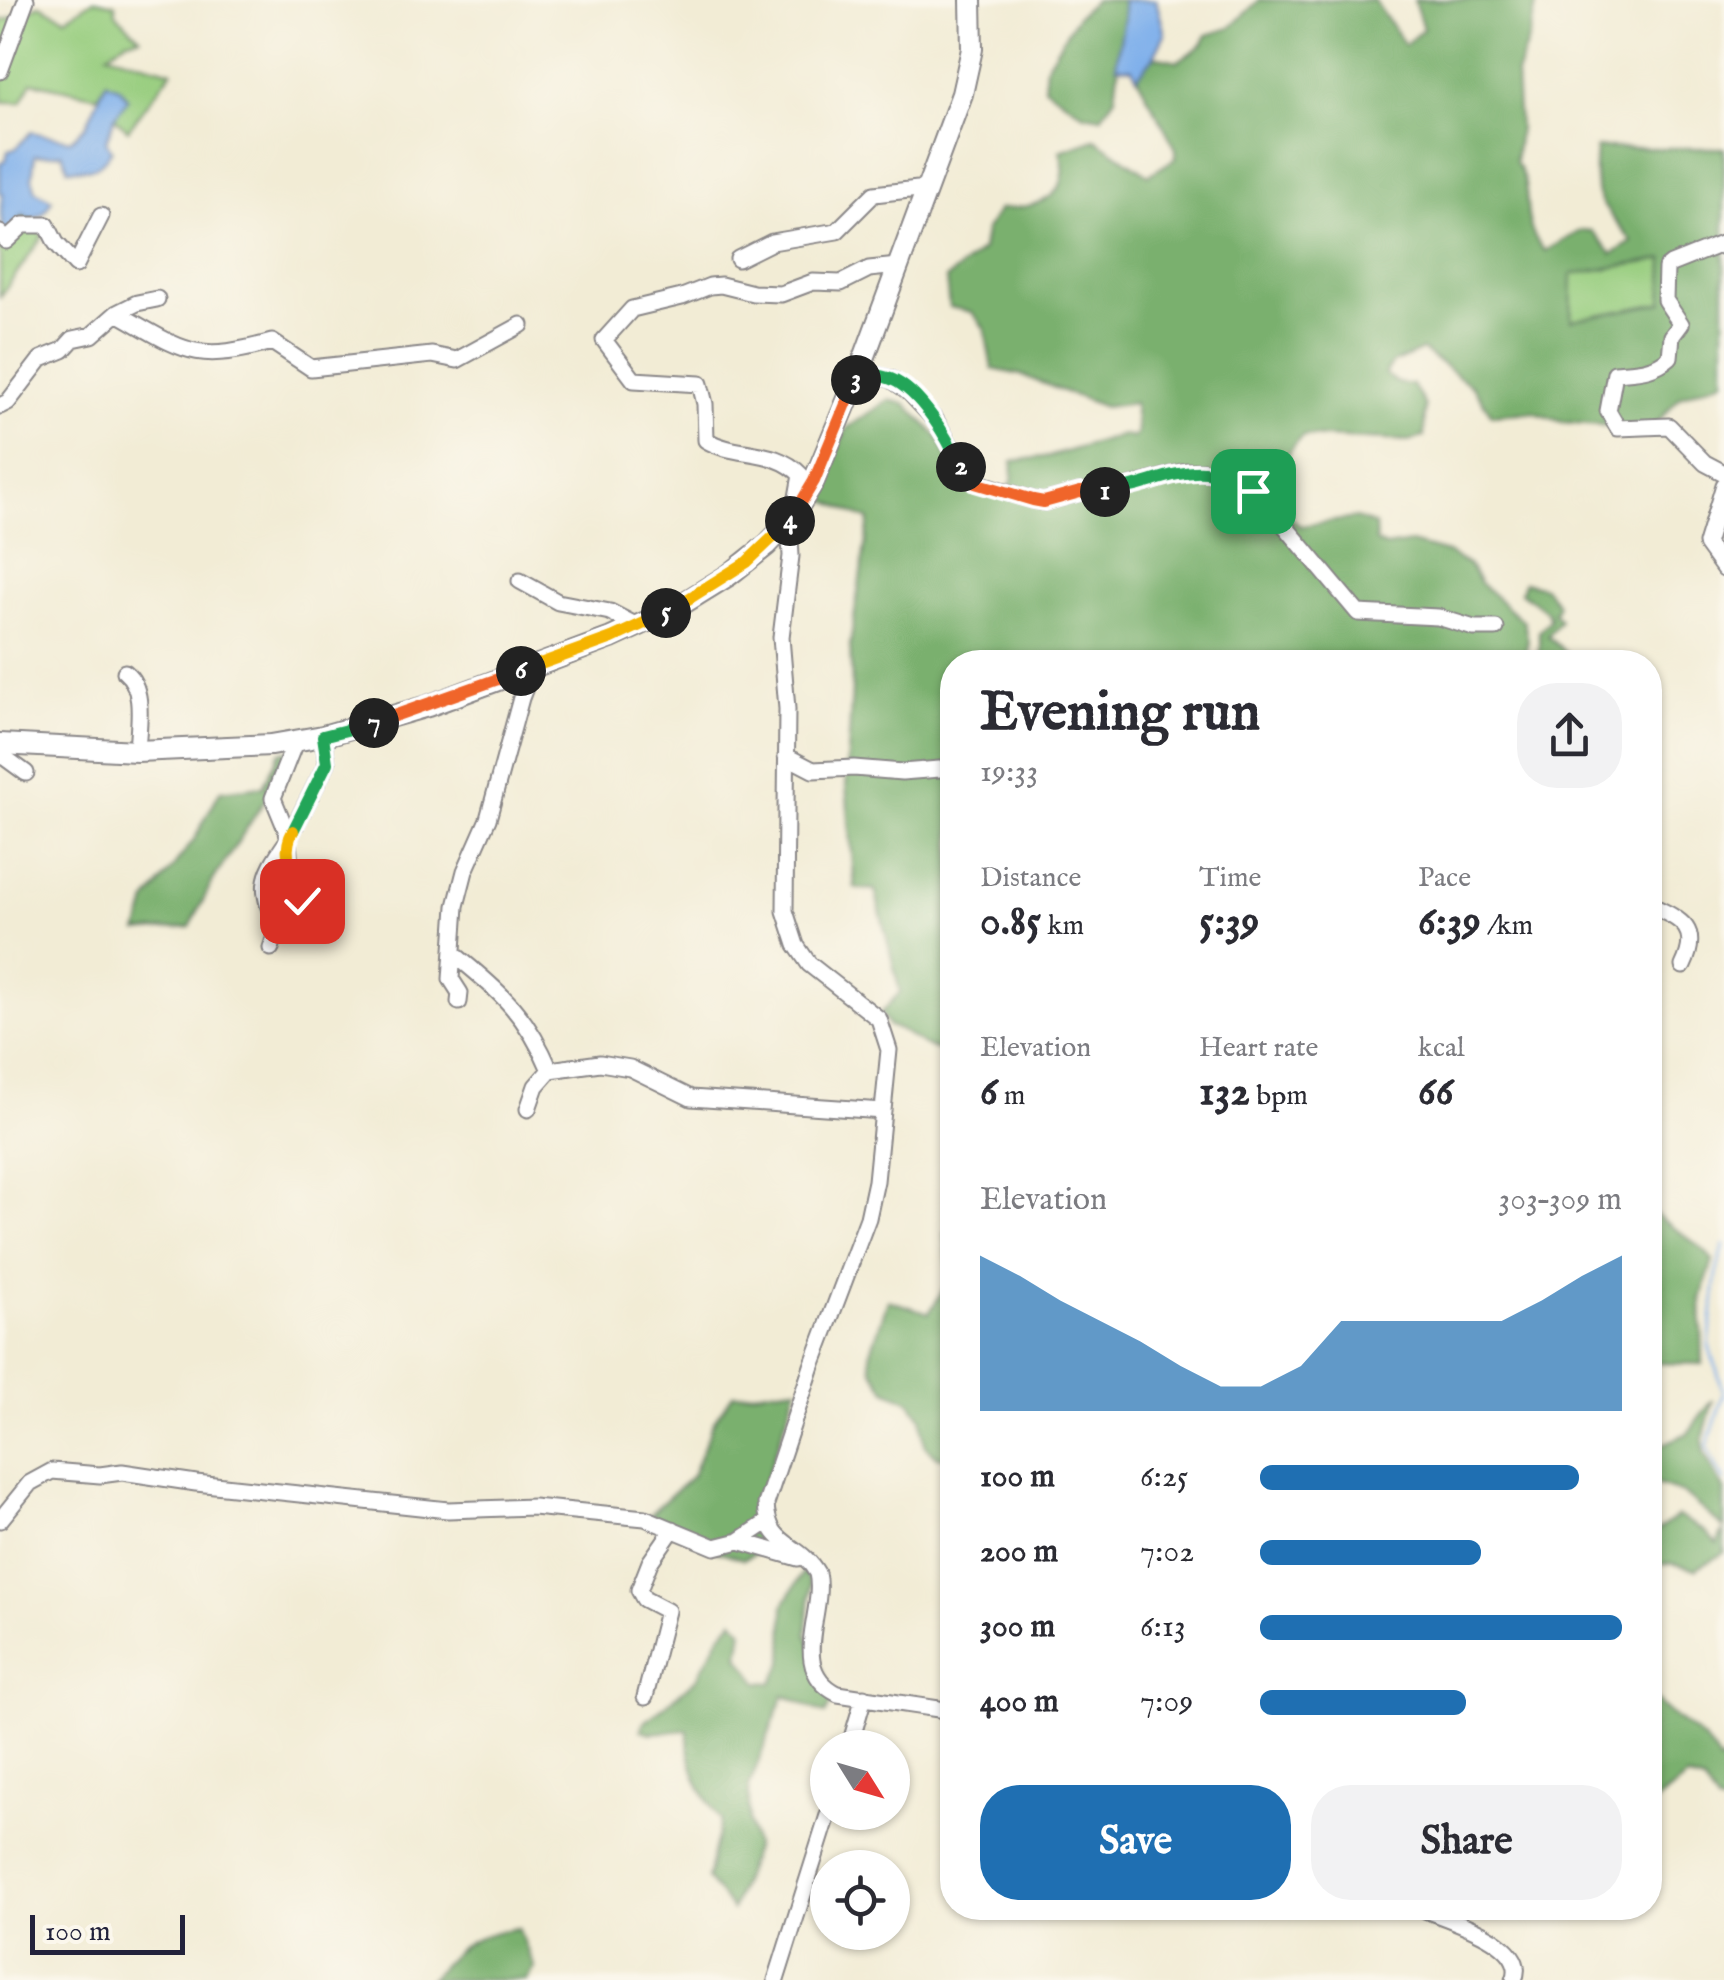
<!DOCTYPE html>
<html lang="en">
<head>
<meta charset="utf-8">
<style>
  :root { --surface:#fff; --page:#f2f2f3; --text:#2b2b33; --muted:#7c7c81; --accent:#1f6fb2 }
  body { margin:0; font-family:"IM FELL English",serif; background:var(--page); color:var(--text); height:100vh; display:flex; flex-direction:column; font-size:38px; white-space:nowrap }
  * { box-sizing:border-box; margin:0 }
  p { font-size:32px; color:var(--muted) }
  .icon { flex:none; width:55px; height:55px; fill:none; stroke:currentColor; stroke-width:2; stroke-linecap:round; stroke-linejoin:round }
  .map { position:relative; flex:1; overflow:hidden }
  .sheet { position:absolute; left:940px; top:650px; width:722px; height:1270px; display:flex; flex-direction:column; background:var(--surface); border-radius:40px; box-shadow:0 2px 8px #0004 }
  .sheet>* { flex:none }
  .needle { width:65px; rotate:127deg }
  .buttons { position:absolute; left:810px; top:1730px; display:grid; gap:20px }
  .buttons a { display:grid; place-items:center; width:100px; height:100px; border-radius:50%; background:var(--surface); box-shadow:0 2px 8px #0004; font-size:50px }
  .scale { position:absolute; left:30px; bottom:25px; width:155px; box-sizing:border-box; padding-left:10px; border:5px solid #22223b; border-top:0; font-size:28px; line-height:35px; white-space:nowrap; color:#22223b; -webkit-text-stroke:8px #fbf7ec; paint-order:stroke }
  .pin { position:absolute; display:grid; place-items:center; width:85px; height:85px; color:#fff; margin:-42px; border-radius:20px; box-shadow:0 5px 15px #0006 }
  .km { position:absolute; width:50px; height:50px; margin:-25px; border-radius:50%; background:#222; color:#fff; font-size:28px; line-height:50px; text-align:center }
  .round { display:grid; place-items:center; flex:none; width:105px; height:105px; border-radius:40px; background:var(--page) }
  .head { display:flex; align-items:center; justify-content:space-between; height:170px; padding:0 40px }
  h1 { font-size:55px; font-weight:700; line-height:75px }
  .figures { display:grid; grid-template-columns:repeat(3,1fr); gap:15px; height:170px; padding:10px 40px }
  .figures div { display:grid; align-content:center }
  .figures b { font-size:42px; font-weight:700 }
  .figures small { font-size:28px; font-weight:400 }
  .figures p { font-size:28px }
  .chart { height:280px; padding:20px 40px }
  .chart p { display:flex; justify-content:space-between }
  .chart svg { width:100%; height:180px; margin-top:10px; fill:var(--accent); opacity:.7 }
  .primary-button { display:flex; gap:20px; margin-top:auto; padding:20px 40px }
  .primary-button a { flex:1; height:115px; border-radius:40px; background:var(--accent); color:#fff; font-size:40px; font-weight:700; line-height:115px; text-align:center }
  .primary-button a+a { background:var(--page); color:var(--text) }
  ul { padding:0 40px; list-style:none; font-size:32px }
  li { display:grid; grid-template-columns:160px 120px 1fr; align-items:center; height:75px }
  li i { height:25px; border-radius:12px; background:var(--accent) }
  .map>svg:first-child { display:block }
  .green { fill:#98cd7f; stroke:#5d785d; stroke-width:2.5 }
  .forest { fill:#7ab06e; stroke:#4e6954; stroke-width:2.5; fill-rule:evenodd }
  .water { fill:#80b0eb; stroke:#516993; stroke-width:2.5 }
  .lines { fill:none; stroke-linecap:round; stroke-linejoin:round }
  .stream { stroke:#80b0eb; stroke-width:2.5 }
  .minor-casing { stroke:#8a8788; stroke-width:19 }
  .major-casing { stroke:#8a8788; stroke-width:24 }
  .minor { stroke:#fff; stroke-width:15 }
  .major { stroke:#fff; stroke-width:20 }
  .split-1-casing { stroke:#fff; stroke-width:20 }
  .split-2-casing { stroke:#fff; stroke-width:20 }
  .split-3-casing { stroke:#fff; stroke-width:20 }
  .split-4-casing { stroke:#fff; stroke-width:20 }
  .split-5-casing { stroke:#fff; stroke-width:20 }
  .split-6-casing { stroke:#fff; stroke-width:20 }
  .split-7-casing { stroke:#fff; stroke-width:20 }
  .split-8-casing { stroke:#fff; stroke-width:20 }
  .split-9-casing { stroke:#fff; stroke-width:20 }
  .split-1 { stroke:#22a559; stroke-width:12 }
  .split-2 { stroke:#f0652b; stroke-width:12 }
  .split-3 { stroke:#22a559; stroke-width:12 }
  .split-4 { stroke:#f0652b; stroke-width:12 }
  .split-5 { stroke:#f5b400; stroke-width:12 }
  .split-6 { stroke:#f5b400; stroke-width:12 }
  .split-7 { stroke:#f0652b; stroke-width:12 }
  .split-8 { stroke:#22a559; stroke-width:12 }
  .split-9 { stroke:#f5b400; stroke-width:12 }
</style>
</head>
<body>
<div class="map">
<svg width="1724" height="1980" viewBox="0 0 1724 1980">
  <rect width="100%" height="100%" fill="#fbf7ec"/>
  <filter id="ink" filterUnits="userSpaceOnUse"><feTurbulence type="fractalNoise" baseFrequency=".01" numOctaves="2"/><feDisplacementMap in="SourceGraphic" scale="20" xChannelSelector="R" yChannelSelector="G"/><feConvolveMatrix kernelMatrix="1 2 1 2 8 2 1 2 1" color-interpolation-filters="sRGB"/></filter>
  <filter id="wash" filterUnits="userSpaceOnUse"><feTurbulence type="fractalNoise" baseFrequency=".0048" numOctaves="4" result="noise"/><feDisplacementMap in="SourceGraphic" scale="40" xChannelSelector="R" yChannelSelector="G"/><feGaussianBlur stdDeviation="2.25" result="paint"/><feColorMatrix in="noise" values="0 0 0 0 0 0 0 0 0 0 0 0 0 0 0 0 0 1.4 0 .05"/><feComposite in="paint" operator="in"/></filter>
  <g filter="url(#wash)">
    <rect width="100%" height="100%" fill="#f2ecd5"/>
    <path class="green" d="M94 0 115 4 116 14 140 37 127 40 108 53 172 71 128 130 114 118 106 82 98 96 32 82 21 102H2L0 20H6L40 5 66 18Z
      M23 215 43 236 0 297V228L6 235Z
      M1665 259 1662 303 1571 321V274Z"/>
    <path class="forest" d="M1095 0H1122L1124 18 1115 97 1101 117 1084 114 1044 87 1046 66 1077 16Z
      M1259 0H1374L1405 45 1423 29 1414 0H1537L1530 35 1516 74 1519 129 1515 162C1537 190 1515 219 1545 251L1582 230 1592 231 1612 254 1632 242C1601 202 1591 202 1596 148H1724V380L1681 396 1651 429 1562 422 1533 412 1492 415 1472 386 1422 350 1393 363 1385 374 1397 383 1413 385 1425 406 1424 437 1409 441 1303 436C1276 460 1283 487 1292 519L1300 526 1356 518 1375 525 1376 542 1385 547 1411 543 1447 553 1468 565 1480 583 1524 622 1528 641 1525 653 1530 659 1539 654V631L1550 619 1546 611 1521 592 1524 582 1544 587 1558 604 1554 613 1560 620 1547 636 1567 654 1564 662H952V1048C924 1056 913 1032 889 1026L881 1013 900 992 875 890 855 888 846 786 852 688 850 645 869 520 816 496 847 428 889 400 906 404 938 437 960 481 975 491 999 495 1012 483 1013 461 1051 456 1123 435 1133 438 1137 433 1134 403 1104 407 1021 375 992 369 985 329 972 312 949 307 946 279 982 250 985 231 999 209C1036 208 1075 198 1060 151L1095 139 1149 175 1176 158V149L1137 77 1154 56 1178 61 1202 45 1207 35 1230 28ZM1664 259 1662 303 1571 320 1572 274Z
      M297 750 212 882 190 927 138 932 147 902 195 838 220 791 263 786 280 752Z
      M1654 1213C1670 1228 1704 1245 1713 1261L1701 1299 1703 1364 1650 1363V1214Z
      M952 1229V1459L938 1457 925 1446 921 1417 910 1401 886 1390 872 1369 870 1354 888 1300 929 1313 950 1279 945 1233Z
      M797 1387 758 1504 759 1524 775 1544 743 1559 718 1551 650 1514 692 1476 714 1421 733 1394Z
      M1713 1400 1703 1439 1704 1453 1724 1490V1528L1683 1493 1650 1482V1450L1688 1433Z
      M1678 1516 1706 1532 1717 1544 1724 1529V1553L1695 1569 1671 1563 1650 1565V1536Z
      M804 1571 811 1584 807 1633 834 1698 825 1714 784 1695 749 1786V1821L755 1846 732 1910 707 1879 721 1820C700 1791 687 1767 688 1730L651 1733 641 1730 643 1724 697 1678 721 1634 734 1619 743 1630 739 1656 758 1682 772 1683 783 1663 784 1604Z
      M1650 1691C1667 1721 1705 1729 1719 1762L1724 1760V1806L1717 1804 1704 1783 1687 1778 1650 1806Z
      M518 1928 535 1968 527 1980H429C462 1943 467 1937 518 1928Z"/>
    <path class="water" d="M1122 0H1156L1165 34 1154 56 1137 77 1132 68 1116 66 1124 18Z
      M106 82 119 87 128 99 114 118 106 142 112 150C97 171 94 169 68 169L62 153 35 156 32 178 36 191 52 200 44 213 31 220 23 215 6 236C0 226 0 205 3 194L0 192V164L6 160 8 151 15 149 31 132 70 140 86 126Z"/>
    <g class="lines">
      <path class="stream" d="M1724 1245 1717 1271 1709 1346 1724 1393 1707 1447 1724 1481"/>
    </g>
  </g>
  <g filter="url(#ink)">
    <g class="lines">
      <defs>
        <path id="minor" d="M0 71 26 0
          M0 233 6 241 23 225H47L56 243 76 265 101 216
          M1724 243 1671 264 1666 268 1665 300 1681 324 1672 336 1670 357C1653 372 1635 371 1615 373L1608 411 1618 428 1669 426 1705 463 1724 473
          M738 259 772 242 837 231 874 194 927 188
          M117 313C185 351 193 364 272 342L311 368 432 355 457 360 521 325
          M859 372 891 379 908 391 936 421 970 480 1033 500 1044 502 1080 492 1115 491 1186 471H1203L1241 482 1269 507 1358 613 1438 617 1474 628H1496
          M0 406 8 402 41 359 63 350 73 339 92 335 117 313 137 303 157 299
          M1724 485 1706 544 1724 569
          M796 503 801 475C774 447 736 458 706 440L705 404 700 384 634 380 604 340 632 309 682 297 710 286 721 285 753 293 781 294 813 282 841 283 869 269 898 266
          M789 522 791 556 781 637 787 709 785 911 796 945 809 964 879 1019 889 1050 876 1181 868 1218 812 1366 766 1504C768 1548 799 1541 817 1573 826 1612 787 1669 838 1694L952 1711
          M520 581 558 602 610 612 639 627
          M125 672C146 689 138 726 137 751
          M0 754 26 773
          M786 756 813 770 854 768 902 772 952 768
          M289 837 273 798 295 742
          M1650 905C1682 920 1701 928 1683 966
          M279 932C260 889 259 880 288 840
          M271 948 274 939 301 907V897L290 868 288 840 327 763 323 736
          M455 955C500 991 527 1015 550 1070
          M459 1002 460 993 451 979 456 906 465 871 488 819 521 698 533 667
          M528 1109 536 1086 550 1070 600 1063 630 1068 691 1098 883 1111
          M0 1520 30 1483 52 1471 100 1475 122 1472 196 1483 448 1510 533 1507 645 1518 715 1547 739 1541 766 1523
          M739 1541 798 1558
          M645 1697 667 1611 644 1599 639 1590 650 1562 673 1529
          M849 1748 864 1697
          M1420 1908C1446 1919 1531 1942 1514 1980
          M776 1980 829 1812"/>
        <path id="major" d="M0 744 137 751 271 745 323 736 428 706 611 638 674 609 729 575 767 545 789 522 814 481 859 372 962 94 972 49 971 0"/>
      </defs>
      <use href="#minor" class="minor-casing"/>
      <use href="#major" class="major-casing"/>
      <use href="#minor" class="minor"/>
      <use href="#major" class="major"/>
    </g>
  </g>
  <g class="lines" filter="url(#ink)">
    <defs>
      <path id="split-1" d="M1105 492C1162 486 1196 450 1253 491"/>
      <path id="split-2" d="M961 467 975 483 1033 500 1044 502 1080 492H1105"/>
      <path id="split-3" d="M856 380 859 372C869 374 881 375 891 379 921 391 948 439 961 467"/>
      <path id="split-4" d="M790 521 814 481 856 380"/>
      <path id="split-5" d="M666 613 747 562 790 521"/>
      <path id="split-6" d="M521 671 612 638 666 613"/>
      <path id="split-7" d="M374 723 521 671"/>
      <path id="split-8" d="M293 831 327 763 323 736 374 723"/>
      <path id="split-9" d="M293 831C279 855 296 877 302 901"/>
    </defs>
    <use href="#split-1" class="split-1-casing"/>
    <use href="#split-2" class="split-2-casing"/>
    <use href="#split-3" class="split-3-casing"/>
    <use href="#split-4" class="split-4-casing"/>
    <use href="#split-5" class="split-5-casing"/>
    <use href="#split-6" class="split-6-casing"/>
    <use href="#split-7" class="split-7-casing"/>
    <use href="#split-8" class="split-8-casing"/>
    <use href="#split-9" class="split-9-casing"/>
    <use href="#split-1" class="split-1"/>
    <use href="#split-2" class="split-2"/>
    <use href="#split-3" class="split-3"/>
    <use href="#split-4" class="split-4"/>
    <use href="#split-5" class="split-5"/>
    <use href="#split-6" class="split-6"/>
    <use href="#split-7" class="split-7"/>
    <use href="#split-8" class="split-8"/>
    <use href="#split-9" class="split-9"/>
  </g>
</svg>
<div class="buttons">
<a><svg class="needle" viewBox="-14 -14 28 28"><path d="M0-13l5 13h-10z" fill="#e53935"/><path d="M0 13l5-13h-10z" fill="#7c7c81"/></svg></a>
<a><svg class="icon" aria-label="locate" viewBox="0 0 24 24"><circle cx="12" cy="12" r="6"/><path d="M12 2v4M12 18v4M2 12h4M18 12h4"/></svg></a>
</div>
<div class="scale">100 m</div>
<div class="pin" style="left:1253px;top:491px;background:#1e9e55"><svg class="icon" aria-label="arrive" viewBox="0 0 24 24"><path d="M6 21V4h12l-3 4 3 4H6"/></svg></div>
<div class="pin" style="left:302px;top:901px;background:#d93025"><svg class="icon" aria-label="check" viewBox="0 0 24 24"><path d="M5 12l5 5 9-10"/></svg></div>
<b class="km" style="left:1105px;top:492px">1</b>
<b class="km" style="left:961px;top:467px">2</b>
<b class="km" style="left:856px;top:380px">3</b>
<b class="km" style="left:790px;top:521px">4</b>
<b class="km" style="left:666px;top:613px">5</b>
<b class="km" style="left:521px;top:671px">6</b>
<b class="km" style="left:374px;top:723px">7</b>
<section class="sheet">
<div class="head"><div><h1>Evening run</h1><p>19:33</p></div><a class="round"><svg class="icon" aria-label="share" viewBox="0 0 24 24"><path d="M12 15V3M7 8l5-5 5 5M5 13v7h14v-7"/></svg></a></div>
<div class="figures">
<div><p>Distance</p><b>0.85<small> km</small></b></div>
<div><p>Time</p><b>5:39</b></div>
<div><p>Pace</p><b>6:39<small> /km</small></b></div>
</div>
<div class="figures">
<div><p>Elevation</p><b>6<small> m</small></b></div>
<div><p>Heart rate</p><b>132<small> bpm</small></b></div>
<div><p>kcal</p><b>66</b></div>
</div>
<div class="chart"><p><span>Elevation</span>303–309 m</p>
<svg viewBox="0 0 160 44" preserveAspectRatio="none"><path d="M0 44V6L10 11L20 17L30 22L40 27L50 33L60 38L70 38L80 33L90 22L100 22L110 22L120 22L130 22L140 17L150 11L160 6V44z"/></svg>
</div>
<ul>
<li><b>100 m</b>6:25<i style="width:88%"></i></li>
<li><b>200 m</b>7:02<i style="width:61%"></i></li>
<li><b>300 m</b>6:13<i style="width:100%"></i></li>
<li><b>400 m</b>7:09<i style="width:57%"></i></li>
</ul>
<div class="primary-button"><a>Save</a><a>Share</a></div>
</section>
</div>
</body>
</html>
